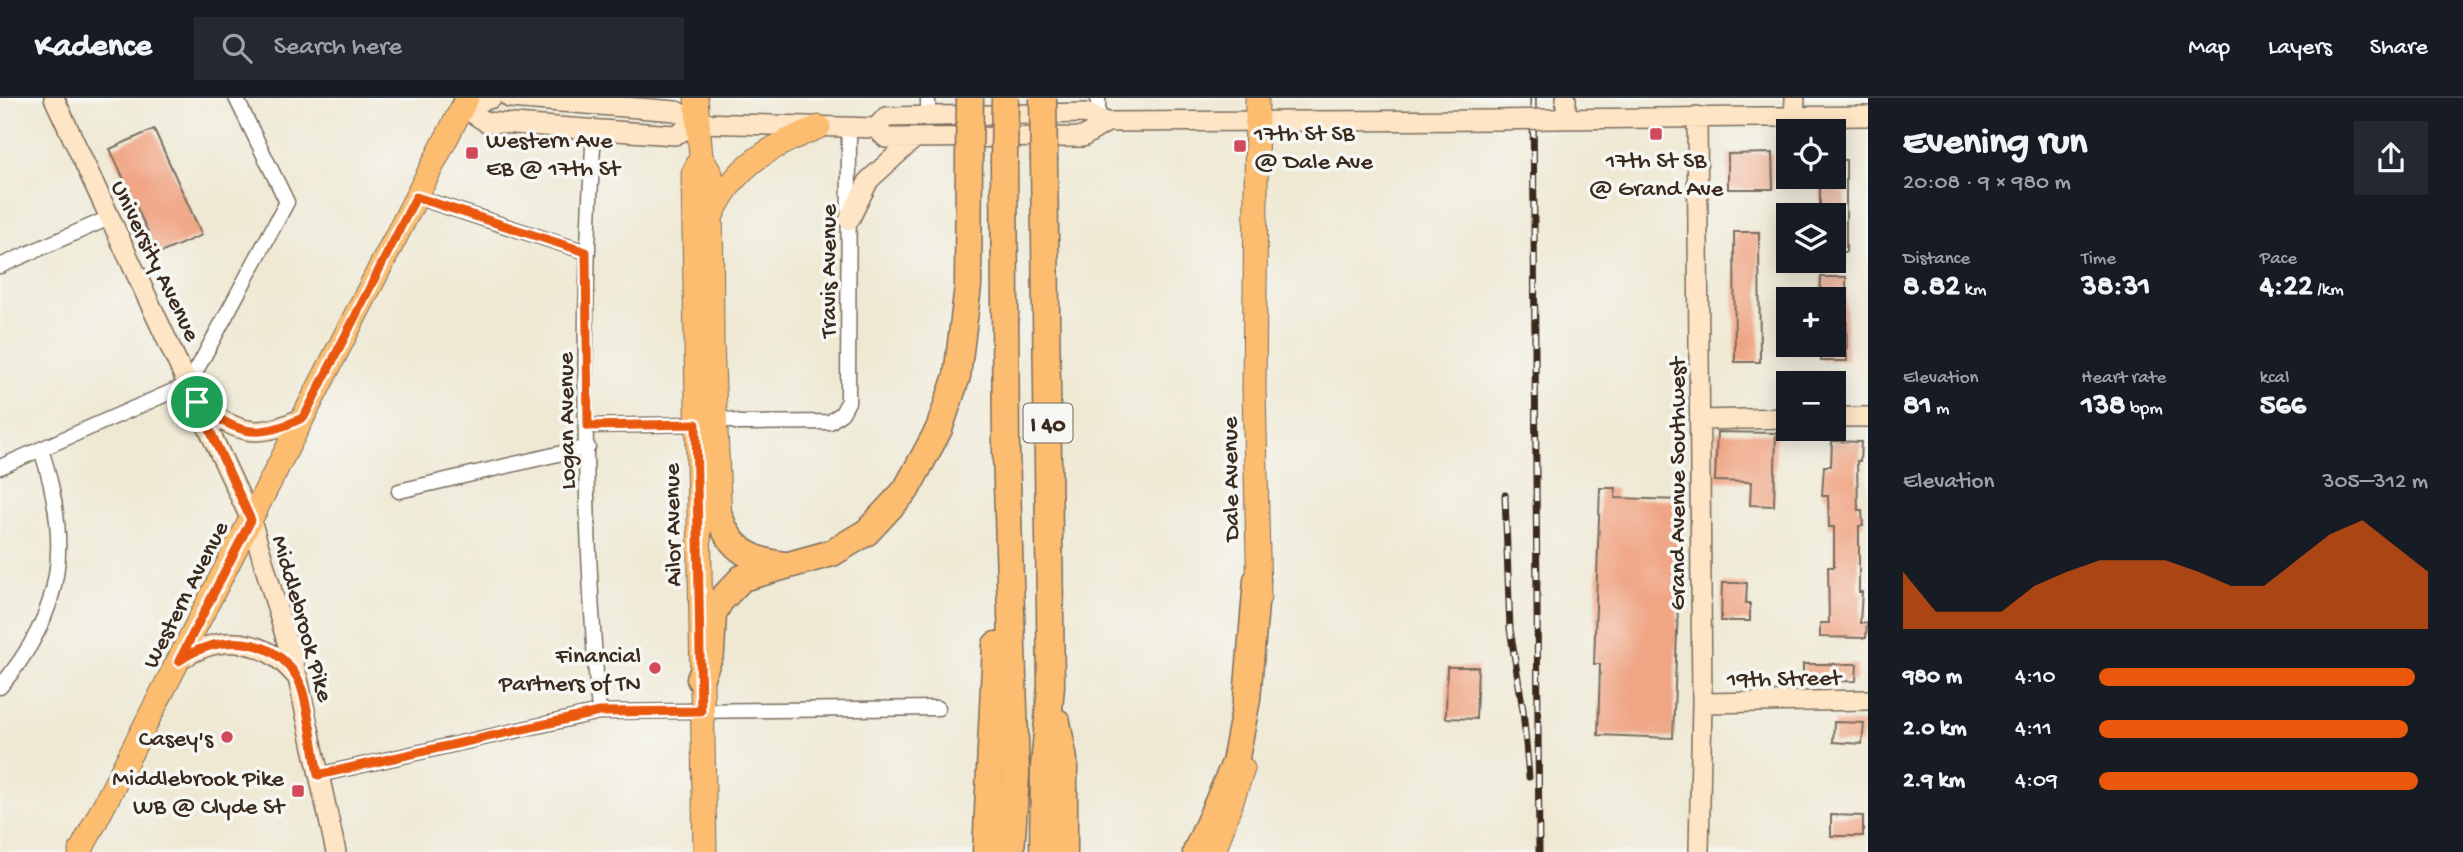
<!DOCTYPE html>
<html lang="en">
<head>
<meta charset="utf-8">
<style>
  :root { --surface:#171b24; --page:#242831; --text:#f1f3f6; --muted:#9ea1a6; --line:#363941; --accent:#ea580c }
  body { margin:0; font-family:"Gochi Hand",sans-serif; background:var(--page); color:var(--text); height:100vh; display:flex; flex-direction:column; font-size:26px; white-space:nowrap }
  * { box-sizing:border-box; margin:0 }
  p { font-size:23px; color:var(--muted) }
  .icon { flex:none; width:38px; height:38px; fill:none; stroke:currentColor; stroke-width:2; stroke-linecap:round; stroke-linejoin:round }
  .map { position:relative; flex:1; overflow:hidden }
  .details { display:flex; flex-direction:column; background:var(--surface); width:595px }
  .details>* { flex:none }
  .fabs { position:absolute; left:1776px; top:21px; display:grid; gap:14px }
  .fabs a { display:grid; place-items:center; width:70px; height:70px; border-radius:0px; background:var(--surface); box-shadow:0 4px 18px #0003; font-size:35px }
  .pin { position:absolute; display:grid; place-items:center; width:60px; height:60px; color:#fff; margin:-30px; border:4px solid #fff; border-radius:50%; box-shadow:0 2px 7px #0007 }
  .round { display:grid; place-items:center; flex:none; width:74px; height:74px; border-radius:0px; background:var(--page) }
  .headline { display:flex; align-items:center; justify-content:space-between; height:119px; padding:0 35px }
  h1 { font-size:38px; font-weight:700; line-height:52px }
  .figures { display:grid; grid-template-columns:repeat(3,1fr); gap:10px; height:119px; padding:7px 35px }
  .figures div { display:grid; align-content:center }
  .figures b { font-size:30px; font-weight:700 }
  .figures small { font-size:19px; font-weight:400 }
  .figures p { font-size:19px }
  .chart { height:196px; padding:14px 35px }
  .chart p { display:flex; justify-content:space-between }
  .chart svg { width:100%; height:126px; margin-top:7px; fill:var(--accent); opacity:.7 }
  ul { padding:0 35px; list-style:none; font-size:23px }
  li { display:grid; grid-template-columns:112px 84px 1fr; align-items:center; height:52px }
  li i { height:18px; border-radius:9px; background:var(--accent) }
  header { display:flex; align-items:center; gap:42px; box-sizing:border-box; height:98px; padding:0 35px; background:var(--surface); border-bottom:2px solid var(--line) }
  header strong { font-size:33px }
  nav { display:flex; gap:38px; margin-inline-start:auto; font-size:24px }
  .search { width:490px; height:63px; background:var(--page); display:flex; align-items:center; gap:18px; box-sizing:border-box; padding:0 24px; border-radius:0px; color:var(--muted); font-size:26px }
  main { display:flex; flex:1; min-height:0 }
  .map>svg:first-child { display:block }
  .building { fill:#f0a685 }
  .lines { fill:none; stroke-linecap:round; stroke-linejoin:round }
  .street-casing { stroke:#7a6d5e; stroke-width:17 }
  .secondary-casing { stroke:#7a6d5e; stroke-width:22 }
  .primary-casing { stroke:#7a6d5e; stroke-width:25 }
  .highway-casing { stroke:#7a6d5e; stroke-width:29 }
  .street { stroke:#fff; stroke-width:14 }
  .secondary { stroke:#fee5c5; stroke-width:19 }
  .primary { stroke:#fcbd6f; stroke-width:23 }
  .highway { stroke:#fcbd6f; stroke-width:26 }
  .rail-casing { stroke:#3b2a1e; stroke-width:7 }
  .rail { stroke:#f6f6f2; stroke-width:4.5; stroke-dasharray:13; stroke-linecap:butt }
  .secondary-bridge-casing { stroke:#7a6d5e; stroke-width:22; stroke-linecap:butt }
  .highway-bridge-casing { stroke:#7a6d5e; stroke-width:29; stroke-linecap:butt }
  .secondary-bridge { stroke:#fee5c5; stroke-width:19 }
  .highway-bridge { stroke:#fcbd6f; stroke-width:26 }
  .route-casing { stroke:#fff; stroke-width:14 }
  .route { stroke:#ea580c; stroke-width:9 }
  .poi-dot { fill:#d1495b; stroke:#f6f6f2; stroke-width:2.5 }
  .labels { text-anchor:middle; stroke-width:7; stroke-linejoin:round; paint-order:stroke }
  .shield { fill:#f6f6f2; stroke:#73675e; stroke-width:2 }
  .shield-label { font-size:23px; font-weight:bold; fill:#3b2a1e }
  .poi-label { font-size:24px; fill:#3b2a1e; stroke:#f6f6f2; text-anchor:end }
  .street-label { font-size:24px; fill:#3b2a1e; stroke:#f6f6f2 }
</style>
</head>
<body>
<header>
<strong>Kadence</strong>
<div class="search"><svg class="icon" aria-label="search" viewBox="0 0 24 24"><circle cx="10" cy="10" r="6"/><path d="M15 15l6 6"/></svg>Search here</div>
<nav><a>Map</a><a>Layers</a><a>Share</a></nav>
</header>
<main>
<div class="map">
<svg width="1868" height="754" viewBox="0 0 1868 754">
  <rect width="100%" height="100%" fill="#f6f6f2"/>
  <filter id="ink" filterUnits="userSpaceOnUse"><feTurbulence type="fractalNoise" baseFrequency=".0143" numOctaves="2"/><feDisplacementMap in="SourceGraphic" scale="14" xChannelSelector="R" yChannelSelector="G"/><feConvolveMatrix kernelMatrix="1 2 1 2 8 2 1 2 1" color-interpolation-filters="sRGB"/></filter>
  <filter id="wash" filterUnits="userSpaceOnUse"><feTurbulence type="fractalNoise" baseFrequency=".00686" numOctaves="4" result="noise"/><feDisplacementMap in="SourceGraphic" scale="28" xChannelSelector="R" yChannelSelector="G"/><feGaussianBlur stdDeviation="1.57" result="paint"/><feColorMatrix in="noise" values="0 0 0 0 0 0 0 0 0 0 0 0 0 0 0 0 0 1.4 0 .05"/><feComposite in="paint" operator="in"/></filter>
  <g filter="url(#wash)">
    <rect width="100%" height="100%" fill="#efe9d4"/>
    <g id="blocks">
      <path class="building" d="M154 31 202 137 158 156 110 51Z
        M1772 55 1773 91H1728V56Z
        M1834 62H1846V154H1834V117H1820V79H1834Z
        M1734 134H1759L1760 264H1735Z
        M1821 179H1846L1847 263H1821V247H1834V201H1820Z
        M1717 334 1776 335 1774 408 1750 407 1751 384 1715 383Z
        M1832 343 1861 344 1860 363H1857L1858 412H1862L1863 428H1859V494H1862L1860 525H1867L1866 540 1820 539V525H1829L1828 469H1834V429H1829L1828 398H1822L1824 368H1831Z
        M1600 390H1616L1615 400 1682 402 1673 640 1598 637 1600 566H1594Z
        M1722 485H1747L1746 505H1750V523H1721Z
        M1803 566H1857L1856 583 1803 584Z
        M1447 569H1478L1476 621 1446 620Z
        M1834 624 1864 625 1862 646 1833 644Z
        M1831 717 1863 718V738H1831Z"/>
    </g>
  </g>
  <g filter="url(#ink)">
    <use href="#blocks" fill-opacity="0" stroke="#7a6d5e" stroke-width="2"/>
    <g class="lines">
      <defs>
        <path id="street" d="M928 18V0
          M1098 20V0
          M594 32C581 224 583 422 599 614
          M416 99 586 154
          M0 168 109 120
          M715 318 739 325 830 324 842 315 848 304 849 30
          M588 328 696 326
          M0 369 189 286 287 104 236 0
          M399 393 588 349
          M0 589C65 513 71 444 41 351
          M318 677 599 614 938 610"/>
        <path id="secondary" d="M54 0 251 422 298 581 336 754
          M510 0 676 13 699 25 876 30 886 40 1083 39 1107 24
          M463 9 486 24 527 27 675 37 699 25
          M463 9 492 0
          M1697 18 1702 605 1699 754
          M1566 20V0
          M1553 21 1868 18
          M1794 21 1795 0
          M876 30 886 19 1085 15 1107 24 1497 22
          M849 122 869 82 915 40
          M201 307C238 337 260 341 304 319
          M1834 319H1868
          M1700 322 1788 320
          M179 563C219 534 264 540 295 577
          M1702 605 1868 602"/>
        <path id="primary" d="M696 0 701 59 711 76 712 246 720 420
          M1257 0 1254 290 1259 499
          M701 59 693 76 705 754
          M713 115C737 65 770 49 819 29
          M80 754 467 0
          M1214 754 1243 671"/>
        <path id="highway" d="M1004 65 1006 353 1016 676 1011 754
          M720 420C730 451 752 463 784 467
          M700 581 711 554 713 516 720 503 742 480 832 455 867 434 906 392 939 331 957 278 968 188 969 59
          M1057 624 1064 662V754
          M986 754 996 547
          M1043 754 1044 669 1051 588 1044 62
          M1196 754 1235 665 1247 601 1257 482"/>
      </defs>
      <use href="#street" class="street-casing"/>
      <use href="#secondary" class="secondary-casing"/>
      <use href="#primary" class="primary-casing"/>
      <use href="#highway" class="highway-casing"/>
      <use href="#street" class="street"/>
      <use href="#secondary" class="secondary"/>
      <use href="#primary" class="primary"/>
      <use href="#highway" class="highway"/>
      <defs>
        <path id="rail" d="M1533 0 1539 754
          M1505 397 1510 531 1523 612 1529 679"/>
      </defs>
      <use href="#rail" class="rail-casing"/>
      <use href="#rail" class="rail"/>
      <defs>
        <path id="secondary-bridge" d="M1497 22 1553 21"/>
        <path id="highway-bridge" d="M1043 0 1044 62
          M969 59 970 0
          M1004 65 1005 0"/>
      </defs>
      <use href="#secondary-bridge" class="secondary-bridge-casing"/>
      <use href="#highway-bridge" class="highway-bridge-casing"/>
      <use href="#secondary-bridge" class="secondary-bridge"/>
      <use href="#highway-bridge" class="highway-bridge"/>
    </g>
  </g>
  <g class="lines" filter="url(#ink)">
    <defs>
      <path id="route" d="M416 99 586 154 588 328 696 326 701 613 599 614 318 677C314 655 307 597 298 581 274 536 215 536 179 563L251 422 197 304C236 336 257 343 304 319Z"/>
    </defs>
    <use href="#route" class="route-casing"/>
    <use href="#route" class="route"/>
  </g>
  <g class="poi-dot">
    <rect x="1649" y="29" width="14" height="14" rx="3.5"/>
    <rect x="1233" y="41" width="14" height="14" rx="3.5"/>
    <rect x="465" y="48" width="14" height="14" rx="3.5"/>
    <circle cx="655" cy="570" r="7"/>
    <circle cx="227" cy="639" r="7"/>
    <rect x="291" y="686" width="14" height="14" rx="3.5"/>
  </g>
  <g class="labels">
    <rect class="shield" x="1023.5" y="305.5" width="49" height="39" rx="5"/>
    <g class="shield-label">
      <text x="1048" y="333">I 40</text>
    </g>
    <g class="poi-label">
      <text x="1254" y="42" text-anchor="start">17th St SB<tspan x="1254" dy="28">@ Dale Ave</tspan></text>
      <text x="486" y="49" text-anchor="start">Western Ave<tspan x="486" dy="28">EB @ 17th St</tspan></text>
      <text x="1656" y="69" text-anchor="middle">17th St SB<tspan x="1656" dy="28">@ Grand Ave</tspan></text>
      <text x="641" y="564">Financial<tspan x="641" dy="28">Partners of TN</tspan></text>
      <text x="213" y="647">Casey's</text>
      <text x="284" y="687">Middlebrook Pike<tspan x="284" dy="28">WB @ Clyde St</tspan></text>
    </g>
    <g class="street-label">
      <text transform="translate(157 162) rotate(64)" y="8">University Avenue</text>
      <text transform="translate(827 173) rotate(-90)" y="8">Travis Avenue</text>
      <text transform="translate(565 323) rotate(-91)" y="8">Logan Avenue</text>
      <text transform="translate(1229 381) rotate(-91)" y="8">Dale Avenue</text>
      <text transform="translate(1676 386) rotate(-90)" y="8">Grand Avenue Southwest</text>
      <text transform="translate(671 427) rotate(-91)" y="8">Ailor Avenue</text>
      <text transform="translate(184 496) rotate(-63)" y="8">Western Avenue</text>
      <text transform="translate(304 520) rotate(74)" y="8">Middlebrook Pike</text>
      <text transform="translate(1784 579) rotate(-1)" y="8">19th Street</text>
    </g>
  </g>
</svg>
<div class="fabs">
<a><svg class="icon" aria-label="locate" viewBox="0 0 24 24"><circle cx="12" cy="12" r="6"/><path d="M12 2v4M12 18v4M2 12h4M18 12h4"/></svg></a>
<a><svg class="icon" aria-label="layers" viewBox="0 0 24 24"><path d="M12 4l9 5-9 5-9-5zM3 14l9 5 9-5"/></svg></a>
<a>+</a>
<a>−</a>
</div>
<div class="pin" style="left:197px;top:304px;background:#1e9e55"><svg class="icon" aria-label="arrive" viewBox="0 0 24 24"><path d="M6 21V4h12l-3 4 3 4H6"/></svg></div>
</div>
<section class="details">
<div class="headline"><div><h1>Evening run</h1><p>20:08 · 9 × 980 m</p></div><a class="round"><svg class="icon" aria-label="share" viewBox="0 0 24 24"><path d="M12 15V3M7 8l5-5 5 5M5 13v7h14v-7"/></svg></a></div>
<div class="figures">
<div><p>Distance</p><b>8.82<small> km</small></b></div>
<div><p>Time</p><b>38:31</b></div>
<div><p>Pace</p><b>4:22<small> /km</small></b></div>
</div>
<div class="figures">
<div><p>Elevation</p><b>81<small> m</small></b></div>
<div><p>Heart rate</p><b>138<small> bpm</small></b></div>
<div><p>kcal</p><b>566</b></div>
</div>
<div class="chart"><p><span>Elevation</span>305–312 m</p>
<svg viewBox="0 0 160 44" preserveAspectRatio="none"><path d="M0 44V24L10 38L20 38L30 38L40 29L50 24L60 20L70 20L80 20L90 24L100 29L110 29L120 20L130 11L140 6L150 15L160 24V44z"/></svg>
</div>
<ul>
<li><b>980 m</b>4:10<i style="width:96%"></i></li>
<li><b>2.0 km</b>4:11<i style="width:94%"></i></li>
<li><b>2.9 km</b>4:09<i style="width:97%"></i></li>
</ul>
</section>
</main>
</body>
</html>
